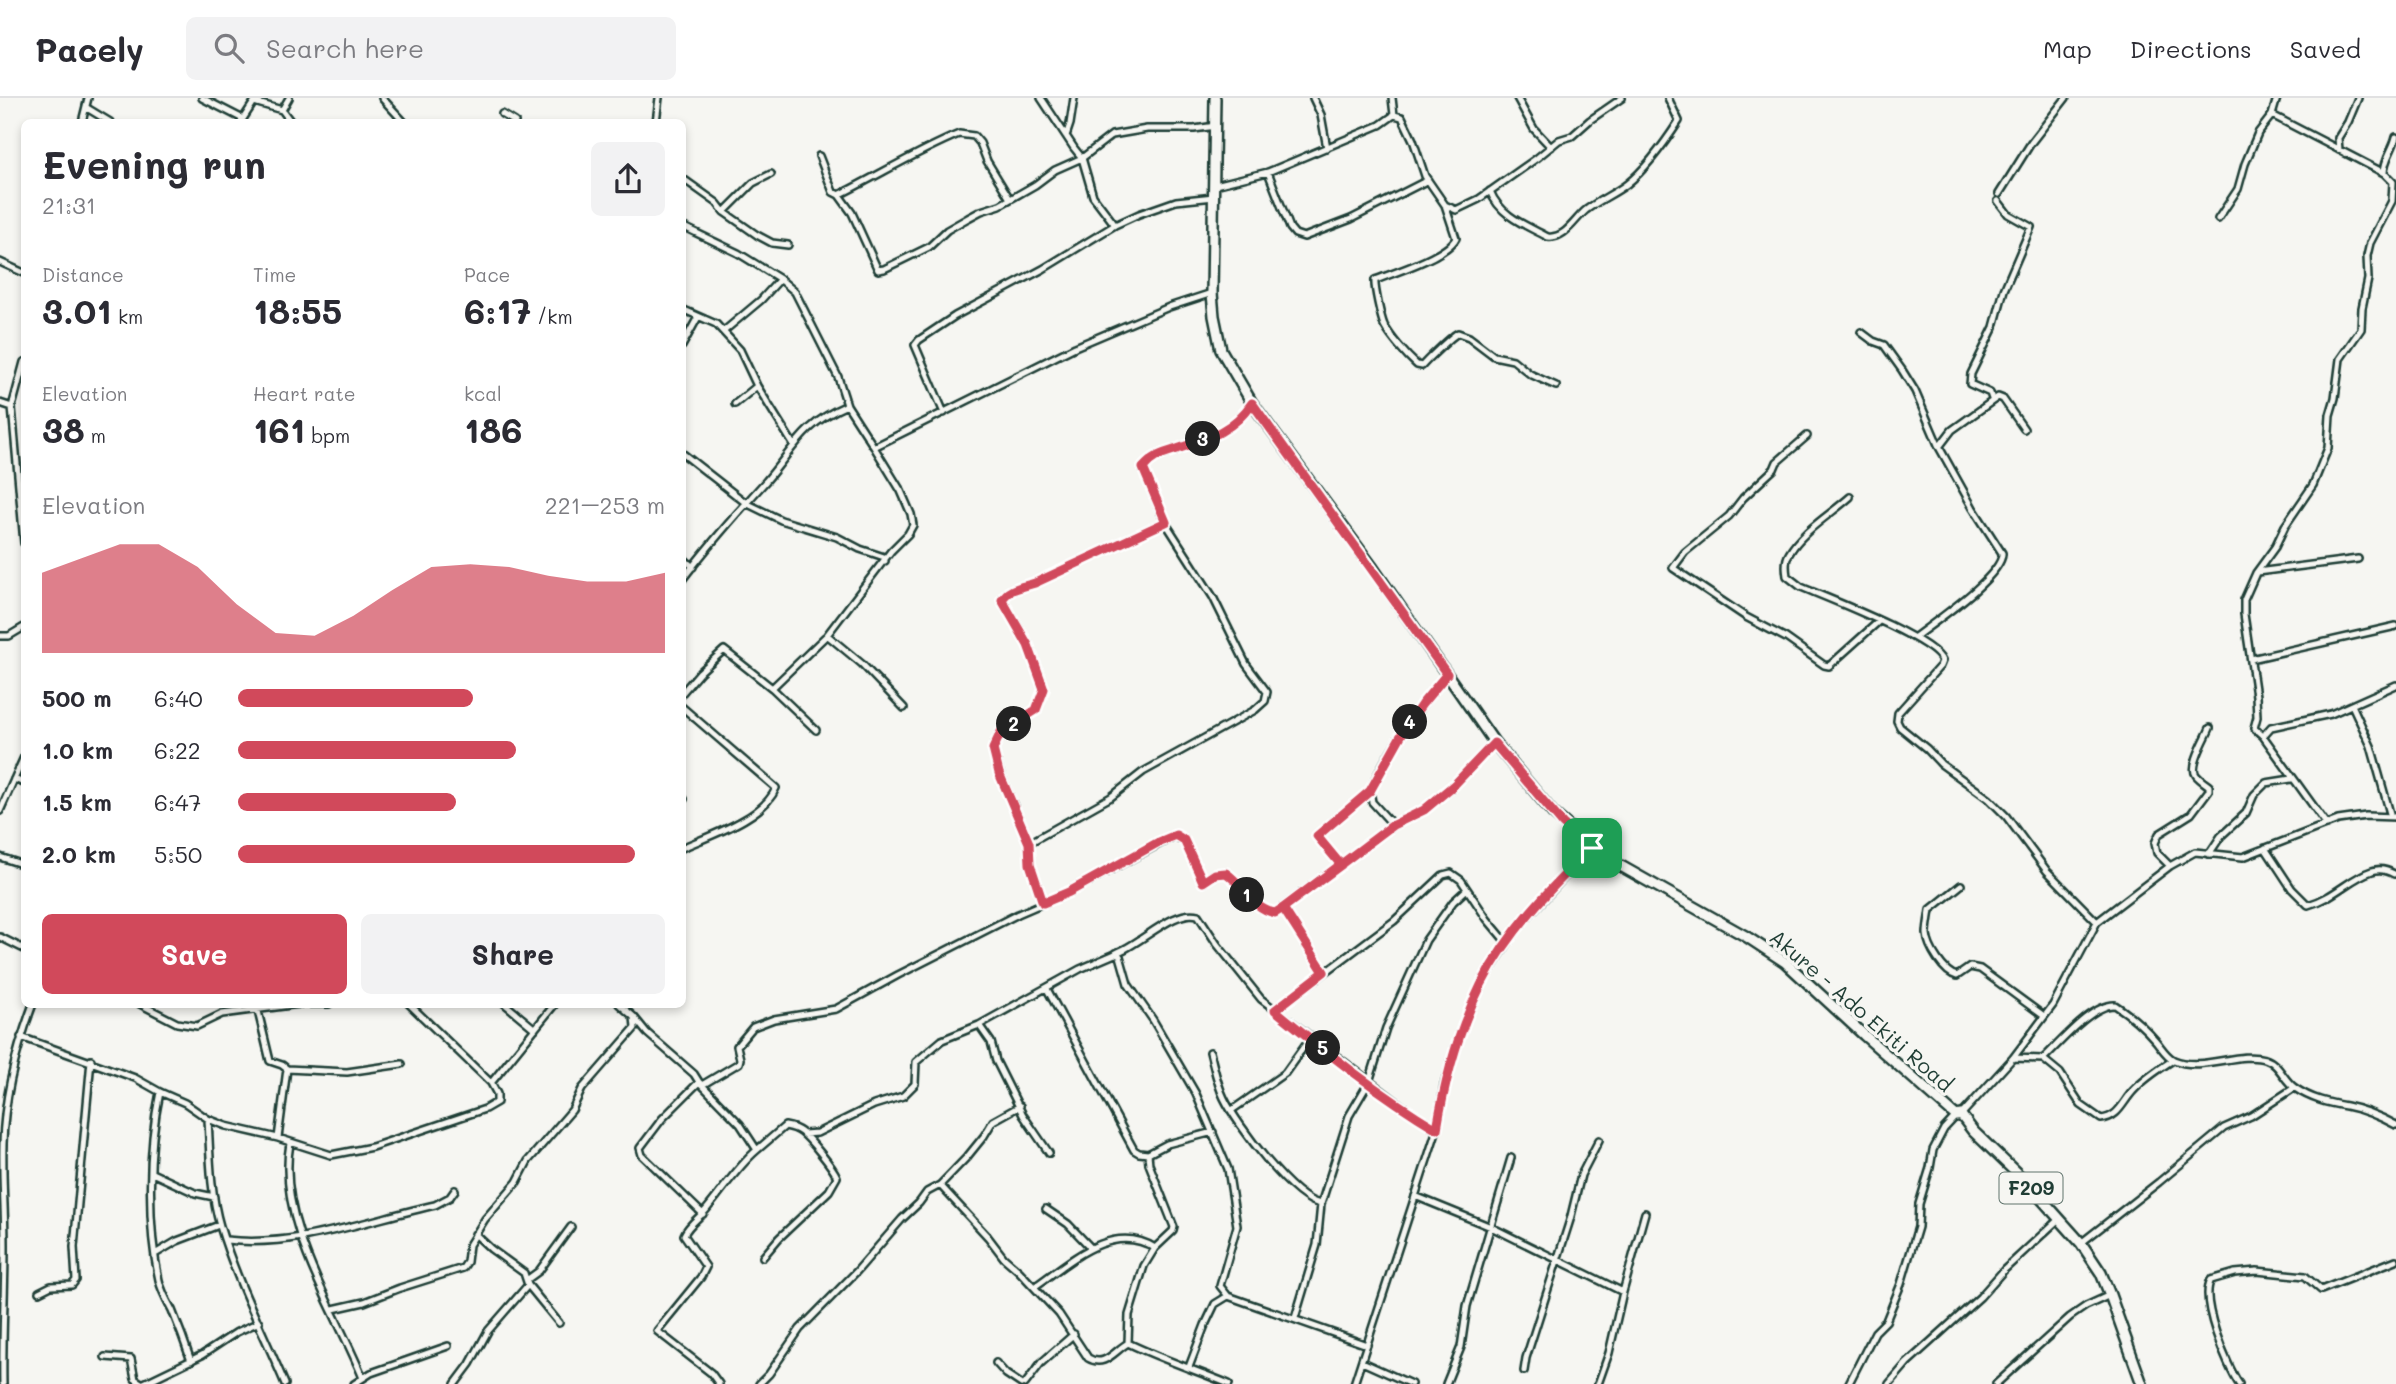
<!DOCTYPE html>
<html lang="en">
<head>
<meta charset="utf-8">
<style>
  :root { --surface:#fff; --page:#f2f2f3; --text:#2b2b33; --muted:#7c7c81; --line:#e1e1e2; --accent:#d1495b }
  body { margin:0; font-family:Mali,sans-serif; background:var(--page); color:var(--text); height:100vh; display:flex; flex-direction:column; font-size:26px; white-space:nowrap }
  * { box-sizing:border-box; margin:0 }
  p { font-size:23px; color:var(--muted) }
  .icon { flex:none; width:38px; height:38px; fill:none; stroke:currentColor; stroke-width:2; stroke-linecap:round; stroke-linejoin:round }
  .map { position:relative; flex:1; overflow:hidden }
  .sheet { position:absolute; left:21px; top:21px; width:665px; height:889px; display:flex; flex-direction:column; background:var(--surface); border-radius:10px; box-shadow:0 4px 10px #0003 }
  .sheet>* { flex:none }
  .pin { position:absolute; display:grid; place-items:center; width:60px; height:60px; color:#fff; margin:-30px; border-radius:14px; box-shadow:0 4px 10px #0006 }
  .km { position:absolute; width:35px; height:35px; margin:-18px; border-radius:50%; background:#222; color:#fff; font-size:19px; line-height:35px; text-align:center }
  .round { display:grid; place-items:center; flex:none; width:74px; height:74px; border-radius:10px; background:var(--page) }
  .overview { display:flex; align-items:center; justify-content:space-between; height:119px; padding:0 21px }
  h1 { font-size:38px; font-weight:700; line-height:52px }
  .stats { display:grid; grid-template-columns:repeat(3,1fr); gap:10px; height:119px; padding:7px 21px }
  .stats div { display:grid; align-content:center }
  .stats b { font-size:35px; font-weight:700 }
  .stats small { font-size:19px; font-weight:400 }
  .stats p { font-size:19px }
  .chart { height:196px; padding:14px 21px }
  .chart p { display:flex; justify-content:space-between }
  .chart svg { width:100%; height:126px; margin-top:7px; fill:var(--accent); opacity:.7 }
  .action { display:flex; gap:14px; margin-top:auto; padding:14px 21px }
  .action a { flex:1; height:80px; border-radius:10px; background:var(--accent); color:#fff; font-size:28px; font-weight:700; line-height:80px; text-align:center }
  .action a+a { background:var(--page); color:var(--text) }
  ul { padding:0 21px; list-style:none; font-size:23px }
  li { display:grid; grid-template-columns:112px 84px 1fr; align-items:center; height:52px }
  li i { height:18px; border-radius:9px; background:var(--accent) }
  header { display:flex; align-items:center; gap:42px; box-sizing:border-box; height:98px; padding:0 35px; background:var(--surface); border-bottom:2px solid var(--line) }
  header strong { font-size:33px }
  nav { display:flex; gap:38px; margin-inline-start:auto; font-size:24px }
  .search { width:490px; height:63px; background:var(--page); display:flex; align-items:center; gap:18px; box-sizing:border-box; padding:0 24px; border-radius:10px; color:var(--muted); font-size:26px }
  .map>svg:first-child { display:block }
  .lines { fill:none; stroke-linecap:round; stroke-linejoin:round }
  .minor-casing { stroke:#1f3d34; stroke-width:10 }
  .primary-casing { stroke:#1f3d34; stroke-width:14 }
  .minor { stroke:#f6f6f2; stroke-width:5 }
  .primary { stroke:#f6f6f2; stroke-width:9 }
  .route-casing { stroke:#fff; stroke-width:14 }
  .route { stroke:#d1495b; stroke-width:9 }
  .labels { text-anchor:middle; stroke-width:7; stroke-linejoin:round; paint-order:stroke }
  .shield { fill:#f6f6f2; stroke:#60746d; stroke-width:2 }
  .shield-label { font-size:19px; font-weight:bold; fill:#1f3d34 }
  .street-label { font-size:21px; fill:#1f3d34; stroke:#f6f6f2 }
</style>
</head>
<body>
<header>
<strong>Pacely</strong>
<div class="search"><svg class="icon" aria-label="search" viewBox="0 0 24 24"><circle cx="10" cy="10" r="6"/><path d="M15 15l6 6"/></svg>Search here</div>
<nav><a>Map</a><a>Directions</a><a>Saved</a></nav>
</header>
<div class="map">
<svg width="2396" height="1286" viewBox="0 0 2396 1286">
  <rect width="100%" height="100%" fill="#f6f6f2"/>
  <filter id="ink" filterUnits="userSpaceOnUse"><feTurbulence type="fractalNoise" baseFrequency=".0143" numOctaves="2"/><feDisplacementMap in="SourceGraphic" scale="14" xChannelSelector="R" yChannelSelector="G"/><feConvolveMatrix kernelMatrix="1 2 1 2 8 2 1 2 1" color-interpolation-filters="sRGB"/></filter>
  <g filter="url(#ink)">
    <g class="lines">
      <defs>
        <path id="minor" d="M202 0 243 21
          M382 0 404 24
          M1041 0 1074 50 1082 60 1093 98 1115 127
          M1313 0 1321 17 1327 50
          M1392 0 1394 17
          M1517 0 1534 31 1551 49
          M87 10 110 24
          M282 12 289 0
          M502 16 515 24
          M1394 17 1402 19 1413 42 1425 78 1445 107 1456 140C1447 158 1394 175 1375 182 1374 189 1381 220 1384 227 1391 240 1406 257 1417 267L1422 268C1426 263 1453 237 1458 235L1469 239 1494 258 1513 262 1530 276 1556 288
          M2272 17 2384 75 2393 84 2392 103 2370 145 2367 158 2368 181 2362 210 2361 231 2340 261 2335 300 2330 317 2328 350 2313 387 2285 428 2275 449 2256 475 2244 502V516L2256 598 2257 619 2254 630 2263 638 2327 727
          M82 24 88 0
          M241 24 254 4 282 12 291 24
          M656 24 659 0
          M1066 38 1070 26 1074 0
          M2339 52 2338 40 2348 24 2358 0
          M819 58 833 94 839 97 852 115 878 172 884 171 929 149 947 132 968 120 981 113 1000 107 1035 87 1055 72 1082 60 1112 37 1147 31H1194L1216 28
          M1268 74 1290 130 1295 136 1304 139 1351 121 1428 82
          M2384 75C2384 61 2393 52 2396 39
          M682 80 717 105 724 114 757 137 772 145 788 147
          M1215 87 1268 74 1380 27 1394 17
          M1490 93C1500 118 1525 127 1548 139 1565 141 1574 122 1586 112 1599 102 1614 96 1627 86 1646 71 1666 43 1679 23L1668 0
          M1999 96 2031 45 2066 0
          M839 97C879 77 918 53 959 36L974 38 980 45 987 63 1010 101
          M1445 107 1456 112 1479 101 1537 60 1559 42 1572 38 1590 22 1622 0
          M724 114 753 85 771 76
          M2218 121 2238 91 2245 66 2258 35 2272 17 2277 0
          M682 128 738 155 780 181 795 194 838 279 847 307 874 349 1075 249 1169 209 1212 195
          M0 164 24 175
          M682 211 716 226 740 252 757 288 793 346
          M724 233 761 202 780 181
          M1861 234 1873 243 1884 247 1902 272 1915 293 1939 349 1973 410 2002 455C2004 477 1933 525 1915 539
          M682 248 698 219
          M24 264 12 309 24 445
          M1992 301 1990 295 1970 286 1971 276 1994 229 2004 192 2031 129 2008 116 1998 103
          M0 305 12 309
          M735 306 757 288
          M944 315 915 247 919 242 955 218 1043 171 1115 127 1139 116 1176 103 1214 99
          M1807 338 1777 364 1774 371 1743 400 1729 418 1685 454 1673 470 1746 519 1786 540 1824 567 1829 568 1878 524
          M1939 349 1952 332 1998 299 2003 301 2024 331
          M682 355 746 405 781 422 837 439 860 451 884 459 885 463
          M1850 399C1831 416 1801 434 1789 456 1785 462 1786 472 1787 478L1801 489C1827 500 1934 541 1942 563L1940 568 1898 615 1897 623 1900 629 1927 651 1941 666 1989 701 2006 718 2047 773 2097 824
          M682 459 693 469
          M2257 474 2358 461
          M682 482C708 448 737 415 766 383 795 349 803 326 847 307
          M827 537 862 566 904 610
          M0 538H9L24 529
          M2251 561 2396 528
          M772 590 827 537 891 453 908 436 913 427 911 416 901 393 874 349
          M682 595 700 574 724 552 772 590 816 632
          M2352 607 2371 648 2391 719
          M682 609 776 690C764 720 711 737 682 750
          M2263 638 2271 629 2331 616 2396 587
          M14 681 24 685
          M682 700 684 701
          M0 713 24 659
          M1393 727 1372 704 1370 693C1388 651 1417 612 1447 576
          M1029 745 1000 675 993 651 1001 633 1036 612 1044 591 1028 546 1002 502C1008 490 1023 489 1035 485L1165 424
          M2265 750 2292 791 2308 807C2334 800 2350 780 2372 773 2380 770 2387 772 2394 776
          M2209 756 2221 738 2246 715 2254 697 2266 685 2291 681
          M0 759 24 767
          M1341 767 1317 738 1370 693
          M2170 768 2157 755 2155 745 2159 736 2191 716 2209 692V688C2205 685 2199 681 2196 677 2189 668 2206 640 2210 630
          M1961 787 1930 812C1929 820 1927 829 1927 836 1928 850 1944 875 1957 878L1970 869 1980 871 2044 918
          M1043 805 1030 766 1029 745 1111 699 1143 674 1255 612 1265 603 1267 594 1246 566 1213 499 1165 424 1143 370C1155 356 1163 356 1180 350 1210 340 1235 331 1252 305
          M1283 810 1324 874
          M0 839 24 851
          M1116 855C1140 847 1174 810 1198 817L1217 846 1261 901 1413 1016 1437 1031
          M1047 891 1134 1052 1139 1055 1148 1056 1167 1046 1213 1034
          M140 906 177 925 197 928 222 916 299 906
          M300 906H329
          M505 906 535 931
          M619 906 634 919 647 935 694 976 699 984 740 1026 757 1052 785 1028C791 1029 796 1030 801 1034 809 1040 833 1069 837 1079L829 1093 779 1140 763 1159
          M1275 912 1394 823 1443 777 1451 775 1461 782 1487 821 1507 845
          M258 913 270 963 282 967 287 971
          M979 927 991 944 996 963 1023 1017 1049 1055
          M21 939 135 980 160 994 185 1005 208 1021 226 1028 278 1040 331 1057 372 1049 485 1011 497 1004V996L491 985 409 906
          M1210 954C1214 969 1217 986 1224 1000 1237 1027 1293 1102 1321 1106
          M2013 960 2043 961 2060 975 2081 1007 2101 1021C2119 1019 2122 1005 2133 993 2144 981 2159 971 2173 962
          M2043 961C2060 945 2092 906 2115 907 2129 916 2145 930 2156 943 2161 949 2167 959 2174 962 2202 974 2238 953 2265 961 2280 966 2283 982 2295 990 2311 1001 2328 1005 2346 1008 2362 1011 2381 1019 2396 1027
          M699 984 662 1021 640 1050 642 1057 703 1116
          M491 985 555 906
          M702 987 739 965 740 961 737 948 753 929 774 921 836 911 898 877 1018 816 1069 794 1174 738 1184 742 1203 784 1215 776 1226 775C1244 787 1252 811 1275 815L1393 727 1424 712 1454 687 1494 644
          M160 994C148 1050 147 1126 159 1182 161 1192 167 1203 172 1212 179 1229 185 1245 191 1263
          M1232 1012 1285 975 1310 940
          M1961 1017 2013 960 2053 907 2097 824 2170 768 2195 754 2243 759 2338 722 2366 718 2396 719
          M208 1021C210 1056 210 1094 220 1128 236 1182 263 1234 285 1286
          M804 1036 817 1035 874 1007 903 998 915 986 916 964 942 942 979 927 1080 871 1115 856 1120 858 1128 886 1153 922 1196 996 1228 1071 1237 1128 1220 1188 1228 1198 1367 1247
          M278 1040 287 971 347 974 402 966
          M290 1045C276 1123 334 1209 363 1280
          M152 1075 195 1095 214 1099
          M940 1087 988 1139 1004 1160 1019 1173 1059 1216 1088 1260C1105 1270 1114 1253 1128 1245
          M1415 1098 1491 1129 1623 1194
          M1046 1111 1068 1126 1091 1150
          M475 1136 491 1151 524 1175 528 1187 559 1225
          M226 1142C297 1150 367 1122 435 1107L450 1099 455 1092
          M2081 1145 2159 1084 2224 1030 2251 1018 2294 990
          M155 1156 177 1143 219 1127
          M528 1181 539 1173 571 1129
          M1034 1189C1069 1165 1111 1123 1155 1150
          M39 1194 51 1188 72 1187 76 1182 74 1149 91 962
          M333 1211 364 1204 400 1190 463 1170 467 1164 469 1147 485 1121 517 1084 528 1063 572 1012 582 991 635 930 634 919
          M1295 1220 1317 1147 1321 1106 1349 1018 1369 984 1386 930 1426 842 1453 804 1466 792
          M1128 1245 1129 1217 1144 1168 1155 1150 1173 1133 1174 1129 1149 1066 1148 1056
          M1128 1245C1161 1261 1195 1272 1229 1286
          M105 1259 131 1261 135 1281 143 1286
          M1362 1264 1411 1286
          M996 1265 1006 1276 1021 1286
          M1189 1269 1205 1227 1215 1206 1228 1198
          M1524 1273 1526 1260 1570 1122 1581 1077 1599 1042
          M1849 1285 1875 1234 1886 1223 1901 1186 1918 1129 1919 1106 1930 1070 1933 1052 1944 1031 1956 1018
          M3 1286C2 1240 5 1194 5 1148 5 1114 2 1080 3 1046 4 998 16 952 33 906
          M142 1286 202 1257 237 1234 259 1224
          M354 1286 371 1275 448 1248
          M455 1286 470 1266 488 1233 528 1187
          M719 1286 711 1275 657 1233 701 1179 706 1169 684 1137C688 1127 699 1120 706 1112 723 1092 737 1069 757 1052
          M759 1286 769 1276 800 1231 857 1173 902 1121 919 1105 927 1094 940 1087 967 1059 984 1038 993 1023 1020 1008
          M1025 1286 1041 1265 1074 1236
          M1354 1286 1437 1031 1444 987 1463 928 1481 886 1519 828 1592 749
          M1446 1286 1461 1249 1467 1208 1511 1060
          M1598 1286 1609 1255 1623 1194 1645 1115
          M1889 1286 1907 1265 1980 1199 2004 1172 2059 1121
          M1996 1286 2070 1219 2086 1208 2110 1197
          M2239 1286C2227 1268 2199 1202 2211 1182L2235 1175 2257 1173 2305 1178 2321 1192 2396 1162"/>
        <path id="primary" d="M1215 0 1212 195 1214 218 1221 252 1252 305 1373 470 1494 644 1553 715 1592 749 1612 763 1747 839 1785 864 1864 937 1956 1018 1961 1017 1973 1033 2030 1088 2081 1145 2101 1175 2110 1197 2142 1286"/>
      </defs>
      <use href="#minor" class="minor-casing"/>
      <use href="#primary" class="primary-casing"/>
      <use href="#minor" class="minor"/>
      <use href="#primary" class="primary"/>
    </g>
  </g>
  <g class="lines" filter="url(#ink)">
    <defs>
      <path id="route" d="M1592 750 1563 726 1494 645 1454 687 1424 712 1393 727 1283 810 1275 815C1252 811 1244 787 1226 775L1215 776 1203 784 1184 742 1176 737 1157 745 1069 794 1043 805 1030 766 1029 745 999 675 993 651 1001 634 1036 612 1044 591 1028 547 1002 502C1008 490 1023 489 1035 485L1166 424 1143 370C1155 356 1164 356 1180 350 1210 340 1235 331 1252 305L1447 576 1422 606 1403 634 1370 693 1317 738 1341 767 1283 810 1324 874 1275 912C1326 954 1380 997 1437 1031 1445 981 1458 933 1481 887 1507 835 1550 790 1592 750"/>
    </defs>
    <use href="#route" class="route-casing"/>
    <use href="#route" class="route"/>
  </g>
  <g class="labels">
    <rect class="shield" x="1999.5" y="1074.5" width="63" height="31" rx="5"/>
    <g class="shield-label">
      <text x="2031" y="1097">F209</text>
    </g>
    <g class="street-label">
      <text transform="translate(1861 913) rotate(41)" y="7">Akure - Ado Ekiti Road</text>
    </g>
  </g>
</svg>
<div class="pin" style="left:1592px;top:750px;background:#1e9e55"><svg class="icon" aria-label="arrive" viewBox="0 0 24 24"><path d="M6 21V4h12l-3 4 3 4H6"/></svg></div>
<b class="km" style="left:1247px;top:797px">1</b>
<b class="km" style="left:1014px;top:626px">2</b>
<b class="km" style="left:1203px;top:341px">3</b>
<b class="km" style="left:1410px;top:624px">4</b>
<b class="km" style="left:1323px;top:950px">5</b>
<section class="sheet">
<div class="overview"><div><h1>Evening run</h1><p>21:31</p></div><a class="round"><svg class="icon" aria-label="share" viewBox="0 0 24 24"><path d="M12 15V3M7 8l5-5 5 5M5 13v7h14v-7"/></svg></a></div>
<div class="stats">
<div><p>Distance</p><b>3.01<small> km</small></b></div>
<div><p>Time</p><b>18:55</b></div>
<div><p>Pace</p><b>6:17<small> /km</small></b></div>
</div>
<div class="stats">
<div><p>Elevation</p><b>38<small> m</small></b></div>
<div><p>Heart rate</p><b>161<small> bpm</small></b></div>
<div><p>kcal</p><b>186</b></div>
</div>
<div class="chart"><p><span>Elevation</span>221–253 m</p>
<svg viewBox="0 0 160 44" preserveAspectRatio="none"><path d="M0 44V16L10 11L20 6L30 6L40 14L50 27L60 37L70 38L80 31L90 22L100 14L110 13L120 14L130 17L140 19L150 19L160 16V44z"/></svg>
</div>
<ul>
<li><b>500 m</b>6:40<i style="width:55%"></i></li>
<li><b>1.0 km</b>6:22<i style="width:65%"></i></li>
<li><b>1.5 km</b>6:47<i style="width:51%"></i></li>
<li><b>2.0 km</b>5:50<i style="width:93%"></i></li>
</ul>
<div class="action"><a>Save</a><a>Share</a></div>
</section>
</div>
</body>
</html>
